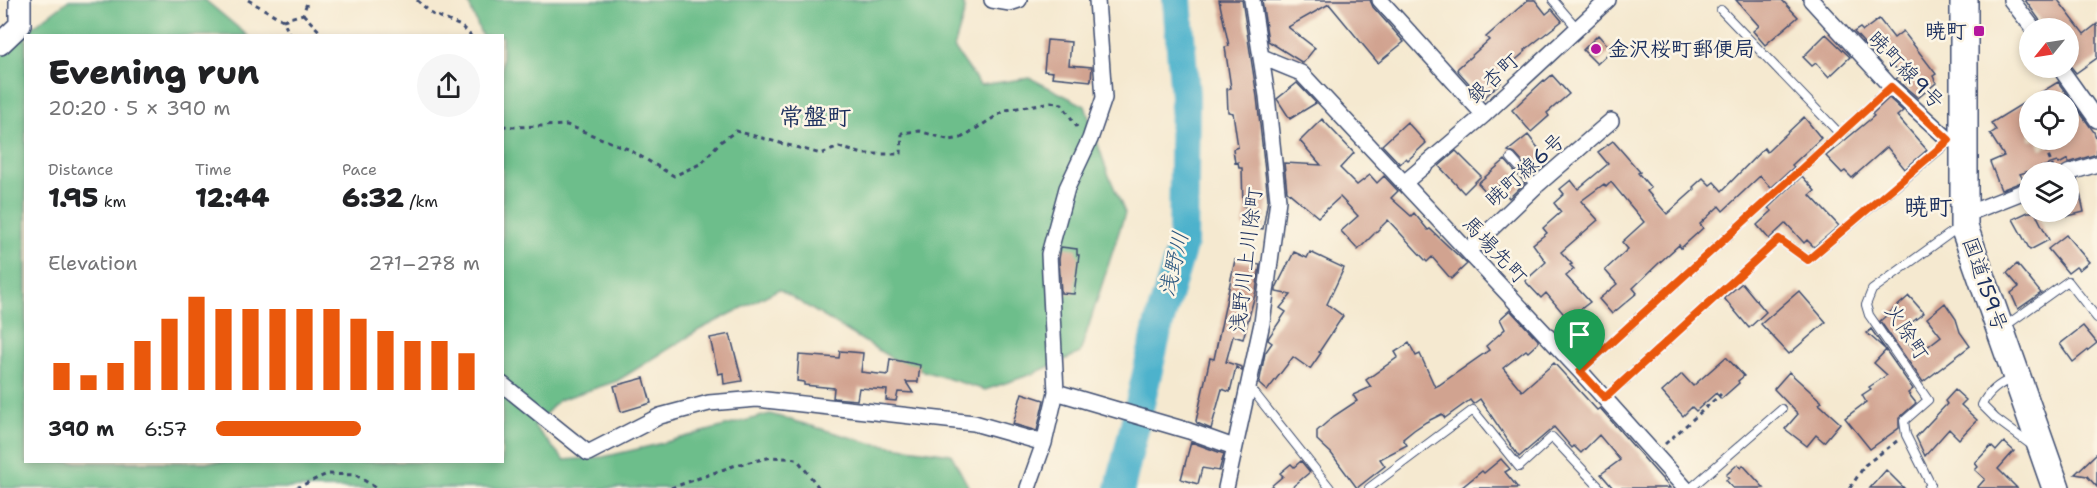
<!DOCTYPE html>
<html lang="en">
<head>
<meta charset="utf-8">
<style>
  :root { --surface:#fff; --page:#f6f6f6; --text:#202124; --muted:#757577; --accent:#ea580c }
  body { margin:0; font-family:"Shantell Sans","Klee One",sans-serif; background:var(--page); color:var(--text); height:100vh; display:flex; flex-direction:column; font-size:22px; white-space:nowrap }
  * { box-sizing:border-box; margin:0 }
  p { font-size:20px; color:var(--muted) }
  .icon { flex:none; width:33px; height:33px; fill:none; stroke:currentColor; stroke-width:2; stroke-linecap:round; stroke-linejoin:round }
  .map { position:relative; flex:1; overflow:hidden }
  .side { position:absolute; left:24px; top:34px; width:480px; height:429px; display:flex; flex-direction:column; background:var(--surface); border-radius:0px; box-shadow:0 3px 9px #0003 }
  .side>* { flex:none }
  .needle { width:39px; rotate:240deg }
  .fabs { position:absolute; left:2019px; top:18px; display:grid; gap:12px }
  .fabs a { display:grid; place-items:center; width:60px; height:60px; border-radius:50%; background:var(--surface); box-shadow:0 3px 9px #0003; font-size:30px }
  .pin { position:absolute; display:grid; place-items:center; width:51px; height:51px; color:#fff; margin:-62px -26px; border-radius:50% 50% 50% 0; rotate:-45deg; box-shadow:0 0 6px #0007 }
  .pin .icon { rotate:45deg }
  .round { display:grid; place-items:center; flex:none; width:63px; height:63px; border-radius:32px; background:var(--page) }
  .head { display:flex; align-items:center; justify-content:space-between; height:102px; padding:0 24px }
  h1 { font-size:33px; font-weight:800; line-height:45px }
  .figures { display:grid; grid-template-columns:repeat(3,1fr); gap:9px; height:102px; padding:6px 24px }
  .figures div { display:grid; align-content:center }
  .figures b { font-size:26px; font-weight:800 }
  .figures small { font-size:16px; font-weight:400 }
  .figures p { font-size:16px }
  .chart { height:168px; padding:12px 24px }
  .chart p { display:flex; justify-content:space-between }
  .chart svg { width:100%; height:108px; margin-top:6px; stroke:var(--accent); stroke-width:6 }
  ul { padding:0 24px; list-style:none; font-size:20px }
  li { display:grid; grid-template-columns:96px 72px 1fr; align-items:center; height:45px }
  li i { height:15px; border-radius:8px; background:var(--accent) }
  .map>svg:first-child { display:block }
  .forest { fill:#6dbe8b; stroke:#447674; stroke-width:1.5 }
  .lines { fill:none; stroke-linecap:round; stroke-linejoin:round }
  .river { stroke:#4db2cc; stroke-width:30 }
  .building { fill:#d1a390; fill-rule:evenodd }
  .lane-casing { stroke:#3c4b6f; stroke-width:10 }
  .street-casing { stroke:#3c4b6f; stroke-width:18 }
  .secondary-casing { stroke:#3c4b6f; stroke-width:24 }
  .highway-casing { stroke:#3c4b6f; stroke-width:30 }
  .path { stroke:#3c4b6f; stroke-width:3; stroke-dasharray:4.5 4.5; stroke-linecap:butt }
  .lane { stroke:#fff; stroke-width:8 }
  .street { stroke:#fff; stroke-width:15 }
  .secondary { stroke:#fff; stroke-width:21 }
  .highway { stroke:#fff; stroke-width:27 }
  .route-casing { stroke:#fff; stroke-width:12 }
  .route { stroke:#ea580c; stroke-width:8 }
  .poi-dot { fill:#b5179e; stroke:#fcf5e5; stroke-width:2 }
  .labels { text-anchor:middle; stroke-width:5; stroke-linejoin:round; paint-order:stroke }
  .poi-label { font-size:21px; font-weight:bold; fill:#1b2f5e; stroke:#fcf5e5; text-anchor:end }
  .street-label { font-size:21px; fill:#1b2f5e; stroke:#fcf5e5 }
  .water-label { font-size:22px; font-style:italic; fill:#2a567f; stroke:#fcf5e5 }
  .quarter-label { font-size:24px; font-weight:bold; fill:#1b2f5e; stroke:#fcf5e5 }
</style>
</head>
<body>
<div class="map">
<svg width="2097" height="488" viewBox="0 0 2097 488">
  <rect width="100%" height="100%" fill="#fcf5e5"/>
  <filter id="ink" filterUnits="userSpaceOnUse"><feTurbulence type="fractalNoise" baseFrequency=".0167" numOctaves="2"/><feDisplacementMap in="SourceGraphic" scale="12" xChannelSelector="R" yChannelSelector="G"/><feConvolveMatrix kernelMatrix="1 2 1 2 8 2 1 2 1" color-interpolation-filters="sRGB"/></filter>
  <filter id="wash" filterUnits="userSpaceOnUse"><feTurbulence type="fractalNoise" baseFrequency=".008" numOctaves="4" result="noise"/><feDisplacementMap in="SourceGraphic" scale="24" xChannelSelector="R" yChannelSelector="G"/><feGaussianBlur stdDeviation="1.35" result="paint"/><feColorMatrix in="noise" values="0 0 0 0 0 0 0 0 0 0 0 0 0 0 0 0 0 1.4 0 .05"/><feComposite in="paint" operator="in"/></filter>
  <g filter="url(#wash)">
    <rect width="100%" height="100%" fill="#f5e9d0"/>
    <path class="forest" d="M69 0H205L248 36H26V462H502V36H482L468 2 457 0H962L965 10 954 48 980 85 1030 78 1085 106 1107 171 1125 213 1080 353 1032 374 985 390 901 364 779 289 699 330 617 381 559 400 534 426 564 460 603 457 655 445 770 414 870 443 951 454 969 488H0V32L11 46 30 29Z"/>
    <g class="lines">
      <path class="river" d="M1120 488 1159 323 1183 243 1185 96 1177 0"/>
    </g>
    <g id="blocks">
      <path class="building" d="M1219 0H1242L1257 97 1268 199 1263 229 1243 226 1246 206H1243L1242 168H1239L1238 162 1235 163 1233 149 1238 147 1233 113 1228 112 1227 89 1231 88 1225 47 1229 46Z
        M1262 0H1370L1373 7 1404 42 1378 63 1329 4 1288 27 1315 48 1303 63 1268 41Z
        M1528 0H1535L1546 14 1552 9 1562 21 1525 50 1526 51 1496 77 1501 82 1483 99 1457 70 1458 68 1489 40 1486 37Z
        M1736 0H1782L1798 17 1765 45 1753 31 1759 26Z
        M2025 0H2058L2084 34 2097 24V58L2076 73 2068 63V28H2043L2041 22Z
        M1879 19 1894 38 1903 31 1936 74 1933 76 1936 83 1918 98 1896 79 1901 75 1878 47 1872 52 1854 32 1860 28 1863 31Z
        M1826 34 1850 57 1829 77 1816 63 1812 66 1803 57Z
        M1598 35 1612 50 1597 64 1583 50Z
        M1047 40 1071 42 1069 65 1092 67 1091 81 1052 77 1053 72 1044 71Z
        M1552 75 1569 94 1547 113 1549 116 1531 132 1512 110 1544 80 1545 81Z
        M2058 82 2094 132 2097 140V154L2068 163V159L2059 164 2057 162 2020 174 2024 181 2001 190 1990 162 2004 156 1990 134 1996 130 1991 123ZM2030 100H2068V140H2060L2041 149 2038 140H2030Z
        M1297 83 1316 103 1290 119 1277 99Z
        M1889 98 1903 111 1897 116 1927 150 1905 169 1887 147 1852 178 1845 171 1842 173 1826 156 1874 116 1872 114Z
        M1804 117 1821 138 1792 165 1794 167 1771 188 1760 176 1723 211 1719 206 1700 224 1703 228 1681 248 1679 245 1659 263 1633 288 1637 293 1612 314 1599 299 1617 284 1605 270 1628 249 1622 242 1644 222 1611 182 1606 187 1604 184 1581 201 1598 220 1561 252 1572 264 1570 265 1574 269 1566 276 1590 302 1568 319 1546 293 1541 298 1525 281 1546 262 1533 244 1547 233 1543 228 1561 212 1554 203 1564 194 1560 189 1571 180 1578 189 1608 164 1598 152 1613 141 1640 172 1638 173 1651 188 1647 191 1667 214 1695 189 1693 187 1703 178 1710 185 1714 182 1722 191 1764 148 1767 152Z
        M1322 119 1354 153 1340 168 1357 185 1370 175 1377 183 1384 176 1398 191 1391 198 1411 216 1414 213 1428 230 1430 229 1467 264 1451 279 1432 257 1427 262 1388 220 1358 250 1341 231 1358 216 1340 197 1318 217 1287 191 1284 163 1321 165 1300 141Z
        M1407 122 1426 143 1408 160 1406 158 1400 164 1382 145Z
        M1528 135 1549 162 1534 175 1515 154 1508 151Z
        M1456 151 1481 176 1464 193 1439 166Z
        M1505 160 1525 183 1509 198 1498 185 1488 194 1478 183Z
        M1802 176 1815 191 1810 195 1839 226 1814 247 1807 240 1804 243 1786 223 1769 239 1757 225 1772 211 1768 208Z
        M2077 180 2084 212 2068 216V182Z
        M2028 212H2035L2049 240 2030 250 2013 219Z
        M2066 235 2089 262 2079 270 2076 267 2068 273 2048 249Z
        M1061 247 1077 249V255H1079L1074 294 1061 293 1059 259Z
        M1294 252 1307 258 1310 252 1344 268 1327 304 1343 316 1319 352 1321 353 1310 369 1293 357 1267 391 1259 384 1265 353 1272 343 1268 340 1269 337 1286 312 1280 308 1291 295 1276 292V288Z
        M1235 260 1260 265 1256 291 1243 339 1233 336 1226 362 1242 367V371L1236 367 1230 392 1222 389 1211 429 1197 423 1196 421 1210 358 1214 359Z
        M2017 264 2041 293 2018 309 2011 293 2019 287 2007 273Z
        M1742 283 1766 312 1749 328 1724 298Z
        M1799 291 1826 322 1789 354 1761 324Z
        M1909 296 1924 313 1899 332 1918 354 1941 336 1927 318 1945 303 1956 319 1960 332 1970 346 1923 382 1880 321Z
        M1510 310 1538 340V343L1528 352 1526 350 1503 368 1522 391 1554 363 1597 410 1600 408 1670 488H1613L1601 474 1620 460 1599 435 1581 453 1574 446 1572 448 1554 427 1519 457 1480 399 1473 404 1470 400 1445 418 1442 414 1426 422 1414 430 1403 439 1407 445 1380 459 1385 466 1357 488 1331 453 1317 440V431L1334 416 1357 401 1353 395 1371 387 1366 380 1398 357 1395 352 1409 343 1416 356 1420 354 1435 387 1439 385 1489 350 1486 346 1505 329 1500 319Z
        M2083 326 2097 343 2073 362 2060 344Z
        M1871 329 1913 389 1908 393 1916 403 1899 418V428L1870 449 1845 418 1866 402 1862 395 1871 389 1869 387 1887 375 1874 363 1886 350 1867 333Z
        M730 334 742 381 724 384 723 373 718 374 710 338Z
        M840 351 863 353 861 372 888 375 890 359 920 365 918 382H906L913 393 898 392 896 401 886 400 887 390 859 388 857 400 833 398 834 388 804 385V382L797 381 799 355 839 358Z
        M1726 357 1744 376 1738 381 1739 383 1721 399 1716 393 1696 411 1692 407 1683 416 1662 392 1682 374 1693 386Z
        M1789 372 1822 402 1819 404 1840 423 1824 442 1816 435 1807 446 1785 429 1798 414 1774 389Z
        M644 378 651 403 621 412 614 386Z
        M1955 390 1966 400 1961 405 1977 420 1959 439 1949 429 1925 456 1916 437 1947 404 1945 401Z
        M1022 393 1044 400 1037 431 1013 424Z
        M1191 442 1224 454 1219 471 1202 468 1198 484 1181 479Z
        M2004 442 2014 451 1998 469 2017 488H1977L1985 479 1975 470 1978 467 1975 463 1991 446 1996 451Z
        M2097 453V487L2087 476 2075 474Z
        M1501 459 1510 469 1505 472 1518 488H1461L1482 471 1484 473Z
        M1301 461 1310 472 1291 488H1269L1283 476 1280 473 1291 464 1294 467Z
        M1738 464 1741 468 1743 465 1764 488H1733L1726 480 1729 478 1726 475Z
        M1886 470 1904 488H1870Z"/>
    </g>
  </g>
  <g filter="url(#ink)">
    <use href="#blocks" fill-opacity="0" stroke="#3c4b6f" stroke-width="1.5"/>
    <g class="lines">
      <defs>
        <path id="lane" d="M1553 0 1577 28
          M1721 10 1839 133
          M1511 158 1536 186
          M2004 327 2068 281 2097 318
          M1580 371 1891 87
          M2012 379C2000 383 1987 393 1982 405L1996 419 2034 447
          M1249 386 1330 488
          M1605 398 1779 239 1808 260 1951 140
          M1369 488 1473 410 1519 467 1552 437 1600 488
          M1691 488 1782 409
          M1928 488 1931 485 1906 435 1904 421 1928 400 1869 315 1866 305 1872 290 1952 232 1960 229"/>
        <path id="street" d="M992 0 1010 3 1019 0
          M1380 0 1484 115
          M1811 0 1891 87 1949 140
          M2011 0 2033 28
          M1262 57 1301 73 1580 371 1685 488
          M2060 68 2097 120
          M2068 173 2097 164
          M1404 183 1484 115 1608 0
          M1964 215 2030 189
          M1468 251 1536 186 1611 121
          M502 384 588 453 660 416 709 403 757 399 974 423 1044 443
          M1056 392 1189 431 1234 447
          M1028 488 1044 443 1056 392 1049 254 1067 188 1090 139 1104 98 1097 0
          M1226 488 1262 323 1278 200 1267 96 1252 0"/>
        <path id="secondary" d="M0 44 20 25V0"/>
        <path id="highway" d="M1964 0V227L2056 488"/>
      </defs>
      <use href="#lane" class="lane-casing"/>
      <use href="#street" class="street-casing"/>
      <use href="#secondary" class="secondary-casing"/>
      <use href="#highway" class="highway-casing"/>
      <path class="path" d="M248 0 283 20 290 36
        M417 0 432 14 461 26 471 36
        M303 14 324 36
        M283 20 303 14 308 0
        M502 126 515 127 567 125 628 149 674 176 702 163 719 143 736 131 821 154 839 147 863 154H901L902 133 919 131 950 140 961 138 1006 110 1051 102 1062 104 1077 127
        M2042 140 2053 168
        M1665 444 1721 394
        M296 488 327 474 356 475 376 488
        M671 488 736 465 772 457 797 459 819 488
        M1850 488 1865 465 1897 441"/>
      <use href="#lane" class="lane"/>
      <use href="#street" class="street"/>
      <use href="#secondary" class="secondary"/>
      <use href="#highway" class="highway"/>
    </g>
  </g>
  <g class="lines" filter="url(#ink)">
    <defs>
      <path id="route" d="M1891 87 1949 140 1808 260 1779 239 1605 398 1580 371Z"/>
    </defs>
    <use href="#route" class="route-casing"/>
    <use href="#route" class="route"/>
  </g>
  <g class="poi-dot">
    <rect x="1973" y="25" width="12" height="12" rx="3"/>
    <circle cx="1596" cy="49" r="6"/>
  </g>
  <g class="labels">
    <g class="poi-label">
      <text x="1967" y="38">暁町</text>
      <text x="1608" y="56" text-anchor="start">金沢桜町郵便局</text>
    </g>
    <g class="street-label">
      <text transform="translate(1906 70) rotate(46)" y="7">暁町線9号</text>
      <text transform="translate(1493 78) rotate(-43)" y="7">銀杏町</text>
      <text transform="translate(1525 170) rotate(-42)" y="7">暁町線6号</text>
      <text transform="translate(1495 250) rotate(47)" y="7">馬場先町</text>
      <text transform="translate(1246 260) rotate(-83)" y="7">浅野川上川除町</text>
      <text transform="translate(1985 284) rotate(71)" y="7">国道159号</text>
      <text transform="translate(1907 332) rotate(57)" y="7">火除町</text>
    </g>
    <g class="water-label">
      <text transform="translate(1173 264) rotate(-77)" y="8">浅野川</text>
    </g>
    <g class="quarter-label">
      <text x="815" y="125">常盤町</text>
      <text x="1928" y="215">暁町</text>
    </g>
  </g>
</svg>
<div class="fabs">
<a><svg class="needle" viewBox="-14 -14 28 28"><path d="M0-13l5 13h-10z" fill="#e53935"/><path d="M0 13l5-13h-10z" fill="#757577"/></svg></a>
<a><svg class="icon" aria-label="locate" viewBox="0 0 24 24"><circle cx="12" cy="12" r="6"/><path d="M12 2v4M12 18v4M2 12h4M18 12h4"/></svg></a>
<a><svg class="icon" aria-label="layers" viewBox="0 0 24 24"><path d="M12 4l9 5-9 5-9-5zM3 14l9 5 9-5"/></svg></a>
</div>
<div class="pin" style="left:1580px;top:371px;background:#1e9e55"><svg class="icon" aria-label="arrive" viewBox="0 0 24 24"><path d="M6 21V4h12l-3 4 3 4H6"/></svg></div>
<section class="side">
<div class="head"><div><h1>Evening run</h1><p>20:20 · 5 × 390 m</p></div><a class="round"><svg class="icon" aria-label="share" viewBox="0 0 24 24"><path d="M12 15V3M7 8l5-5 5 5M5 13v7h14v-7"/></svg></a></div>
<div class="figures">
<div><p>Distance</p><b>1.95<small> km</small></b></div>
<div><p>Time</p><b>12:44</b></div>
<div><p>Pace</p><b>6:32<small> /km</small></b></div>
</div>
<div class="chart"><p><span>Elevation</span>271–278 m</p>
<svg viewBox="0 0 160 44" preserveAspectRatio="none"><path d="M5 44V33M15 44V38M25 44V33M35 44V24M45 44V15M55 44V6M65 44V11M75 44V11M85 44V11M95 44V11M105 44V11M115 44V15M125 44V20M135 44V24M145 44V24M155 44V29"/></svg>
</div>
<ul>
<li><b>390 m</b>6:57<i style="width:55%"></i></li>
</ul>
</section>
</div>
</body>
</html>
